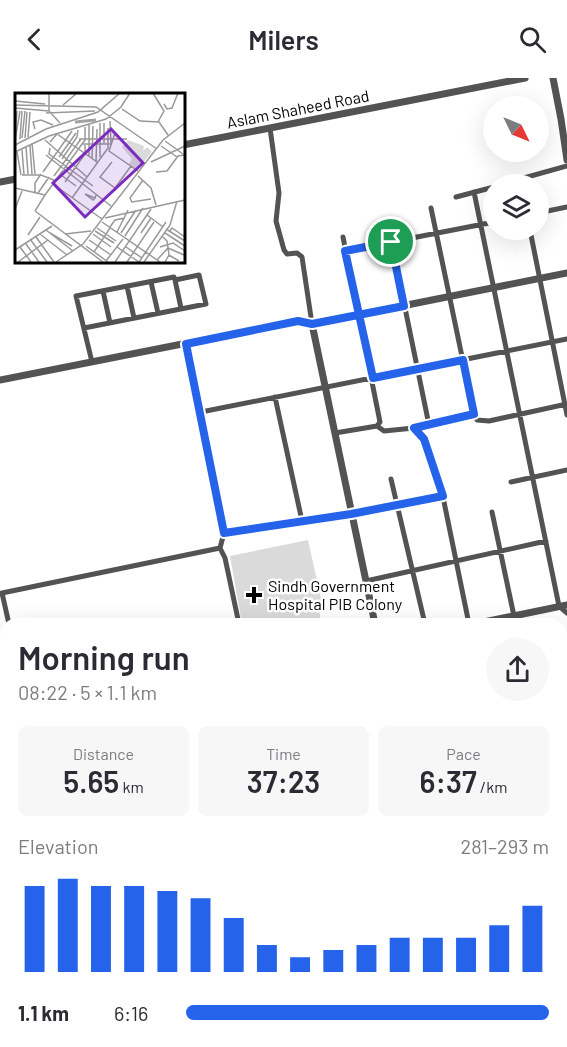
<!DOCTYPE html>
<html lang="en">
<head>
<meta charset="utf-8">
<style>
  :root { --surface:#fff; --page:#f7f7f7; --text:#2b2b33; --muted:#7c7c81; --accent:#2563eb }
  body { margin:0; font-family:Barlow,sans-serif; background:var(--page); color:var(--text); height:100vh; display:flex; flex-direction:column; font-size:22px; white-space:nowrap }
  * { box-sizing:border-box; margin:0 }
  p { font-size:20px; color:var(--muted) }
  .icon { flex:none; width:33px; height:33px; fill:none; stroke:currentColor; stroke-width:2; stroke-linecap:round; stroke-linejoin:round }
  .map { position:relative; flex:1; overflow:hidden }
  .drawer { position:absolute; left:0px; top:540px; width:567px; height:429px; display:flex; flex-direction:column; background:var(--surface); border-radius:18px 18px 0 0; box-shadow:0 6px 24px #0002 }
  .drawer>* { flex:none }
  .needle { width:39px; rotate:133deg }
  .controls { position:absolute; left:483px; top:18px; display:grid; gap:12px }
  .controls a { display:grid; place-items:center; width:66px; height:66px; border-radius:50%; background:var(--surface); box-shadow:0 6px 24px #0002; font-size:30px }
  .pin { position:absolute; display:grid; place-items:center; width:51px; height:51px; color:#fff; margin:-26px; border:3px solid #fff; border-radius:50%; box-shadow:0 2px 6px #0007 }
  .round { display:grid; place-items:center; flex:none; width:63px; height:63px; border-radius:32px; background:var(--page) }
  .headline { display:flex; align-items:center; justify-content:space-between; height:102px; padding:0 18px }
  h1 { font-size:33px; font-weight:600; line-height:45px }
  .metrics { display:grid; grid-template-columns:repeat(3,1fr); gap:9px; height:102px; padding:6px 18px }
  .metrics div { display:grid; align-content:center; border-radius:9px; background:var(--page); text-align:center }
  .metrics b { font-size:30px; font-weight:600 }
  .metrics small { font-size:16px; font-weight:400 }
  .metrics p { font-size:16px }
  .chart { height:168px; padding:12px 18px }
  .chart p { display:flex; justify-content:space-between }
  .chart svg { width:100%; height:108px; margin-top:6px; stroke:var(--accent); stroke-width:6 }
  ul { padding:0 18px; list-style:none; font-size:20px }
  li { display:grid; grid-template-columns:96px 72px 1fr; align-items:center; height:45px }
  li i { height:15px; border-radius:8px; background:var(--accent) }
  header { display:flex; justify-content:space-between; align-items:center; height:78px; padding:0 18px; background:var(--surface); font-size:27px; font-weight:600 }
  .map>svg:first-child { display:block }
  .green { fill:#dadada }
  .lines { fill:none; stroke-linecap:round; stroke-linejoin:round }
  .minor { stroke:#535353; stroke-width:5 }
  .tertiary { stroke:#535353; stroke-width:7 }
  .route-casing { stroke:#fff; stroke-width:12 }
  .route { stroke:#2563eb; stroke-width:8 }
  .poi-dot { fill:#000; stroke:#fff; stroke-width:2 }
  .labels { text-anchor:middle; stroke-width:5; stroke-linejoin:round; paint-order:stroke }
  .street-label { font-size:16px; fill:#000; stroke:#fff }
  .poi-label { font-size:16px; fill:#000; stroke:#fff; text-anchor:start }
  .inset-river { fill:none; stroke:#a1a1a1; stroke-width:3 }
  .inset-road { fill:none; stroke:#999; stroke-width:1.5 }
  .view { fill:#7b2cbf; fill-opacity:0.15; stroke:#7b2cbf; stroke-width:3 }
  .inset-edge { fill:none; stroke:#000; stroke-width:3 }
</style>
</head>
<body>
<header><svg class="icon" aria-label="back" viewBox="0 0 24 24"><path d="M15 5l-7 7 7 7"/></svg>Milers<svg class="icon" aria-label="search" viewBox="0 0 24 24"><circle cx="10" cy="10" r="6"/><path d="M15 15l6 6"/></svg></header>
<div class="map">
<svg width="567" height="969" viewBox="0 0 567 969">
  <rect width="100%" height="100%" fill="#fff"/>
  <path class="green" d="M308 462 322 525 319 530 321 546H242L230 478Z
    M6 854V963H317L319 969H0V855Z"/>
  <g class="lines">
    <path class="minor" d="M270 50 279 115 276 143 284 172 287 176 297 175 302 179 312 246
      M502 106 567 88
      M474 114 559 528 567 535
      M456 119 494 109
      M431 130 474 336
      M538 135 567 129
      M388 147 429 347
      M530 152 567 337
      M343 159 380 344 377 348
      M345 173 494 144
      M175 202 181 230
      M151 204 158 235
      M127 208 134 240
      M103 213 110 245
      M84 250 206 226 199 197 175 202 174 199 76 218 92 284
      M186 266 224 455 220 470
      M275 319 302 443
      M201 334 567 261
      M414 350 424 361 443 419 469 546
      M335 355 377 348 384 353 414 350 474 336 477 342 489 343 567 326
      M391 401 425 546
      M511 404 567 392
      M492 434 514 538
      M224 455 351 436 443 419
      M366 503 546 463
      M506 539 513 546
      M9 546 2 515 220 470 225 480 239 546
      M561 600 567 593
      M561 658 567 663
      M0 685 6 683
      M561 700 567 693
      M561 722 567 728
      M561 793 567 786
      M561 847 567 853
      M0 849 6 847
      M561 890 567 883
      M561 912 567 917
      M483 963 488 968 487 969
      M548 963 556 969
      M371 968 393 963"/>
    <path class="tertiary" d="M553 0 561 41 567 82
      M183 67 525 0
      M0 104 16 101
      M312 246 375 546
      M0 302 298 243 312 246 567 195
      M474 546 567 527"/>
  </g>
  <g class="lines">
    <defs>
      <path id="route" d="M391 164 404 228 312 246 298 243 186 266 224 455 351 436 443 418 424 361 414 350 474 336 463 282 373 300 345 173 391 164"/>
    </defs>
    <use href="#route" class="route-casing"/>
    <use href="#route" class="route"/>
  </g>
  <path class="poi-dot" d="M251 508h6v6h6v6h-6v6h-6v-6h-6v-6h6z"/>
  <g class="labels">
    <g class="street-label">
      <text transform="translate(298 31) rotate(-11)" y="6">Aslam Shaheed Road</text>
    </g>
    <g class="poi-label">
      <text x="268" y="514">Sindh Government<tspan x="268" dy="18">Hospital PIB Colony</tspan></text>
    </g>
  </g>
  <g transform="translate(15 15)">
    <rect width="170" height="170" fill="#fff"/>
    <path d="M113 47 129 53 128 58 132 54 137 59 122 77 114 71 117 66 107 54Z" fill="#dadada"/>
    <path class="inset-river" d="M60 29 81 27"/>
    <path class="inset-road" d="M34 0V18L45 30M138 0 149 18 143 29M0 8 30 11M149 11 152 16 157 15 163 0M0 12 81 14 142 56M48 12 62 0M0 15 34 18M107 16 125 28 144 29 153 42M31 20 80 18M20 36 18 29 26 27 38 32M0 39 2 18M100 40 94 58 123 78M13 44 15 19M7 45 10 18M10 45 12 19M5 46 7 18M64 46H112M0 47 5 18M30 47 72 84M150 48 168 61M35 49 42 41 82 69M17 50 20 81M67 51H96L95 28M89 51V30M0 52 31 36 83 19 105 0M15 53 17 81M146 53 162 64M11 54 13 81M35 55 34 61 78 93M7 57 9 82M0 59 34 43 91 26 106 14 115 0M2 59 6 82M31 62 96 113M74 63V32M44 64 61 40M85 64V30M47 66 62 44 63 37M77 66 78 33M81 69 82 36M97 69 85 84 100 95 116 73M136 69 170 53M28 79 57 38M141 79 152 78 163 63 170 62M7 82H26L41 88M46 82 61 93M39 83 66 46M123 83 136 95 141 112M128 87 115 105 117 109 136 106M50 89 70 61V52M38 91 87 126M0 95 30 102 20 118M20 99V90L26 81M23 100 34 84M30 102 70 47V34M57 105 93 55V35M80 105 70 101 78 107 80 105 81 102M0 116 7 98M20 118 88 169M132 122 148 134M90 125 170 107M87 129 145 169M95 134 100 127 110 125M82 135 101 148M151 136 170 148M31 137 58 158M80 138 99 150M155 138 157 135 170 144M102 139 113 117M35 140 57 153M106 140 121 117M126 140 136 125M150 140 170 153M25 141 52 162M50 141 76 138M78 141 96 154M13 142 25 124M110 143 128 115M147 143 152 148 154 162M21 144 39 169M15 146 32 169M74 147 96 162M11 151 24 169M71 153 93 169M5 154 16 169M102 154 124 169M111 154 127 165M145 154 158 150 170 158M0 157 37 133M79 159 95 135M142 167 153 155 169 162M91 168 108 146M3 169 33 147M41 169 68 151 148 47 170 30M100 169 136 116M112 169 139 129M124 169 151 129M129 169 155 132 162 108M150 169 154 162 164 168"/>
    <path class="view" d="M96 36 128 70 70 124 38 90Z"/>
    <rect width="170" height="170" class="inset-edge"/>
  </g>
</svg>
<div class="controls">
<a><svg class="needle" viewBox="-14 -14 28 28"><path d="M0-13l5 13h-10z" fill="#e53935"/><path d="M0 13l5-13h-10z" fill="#7c7c81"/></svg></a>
<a><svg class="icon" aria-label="layers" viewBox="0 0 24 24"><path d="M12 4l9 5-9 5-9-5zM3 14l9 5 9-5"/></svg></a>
</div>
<div class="pin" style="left:391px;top:164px;background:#1e9e55"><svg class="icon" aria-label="arrive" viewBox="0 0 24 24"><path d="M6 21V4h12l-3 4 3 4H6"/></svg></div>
<section class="drawer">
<div class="headline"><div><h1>Morning run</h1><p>08:22 · 5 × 1.1 km</p></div><a class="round"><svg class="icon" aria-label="share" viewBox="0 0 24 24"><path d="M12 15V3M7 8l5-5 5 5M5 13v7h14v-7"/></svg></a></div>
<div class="metrics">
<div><p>Distance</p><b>5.65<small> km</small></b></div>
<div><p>Time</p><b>37:23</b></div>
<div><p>Pace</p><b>6:37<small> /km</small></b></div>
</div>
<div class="chart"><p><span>Elevation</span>281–293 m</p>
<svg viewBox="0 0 160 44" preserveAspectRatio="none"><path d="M5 44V9M15 44V6M25 44V9M35 44V9M45 44V11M55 44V14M65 44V22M75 44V33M85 44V38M95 44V35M105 44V33M115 44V30M125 44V30M135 44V30M145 44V25M155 44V17"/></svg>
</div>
<ul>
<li><b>1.1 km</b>6:16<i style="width:100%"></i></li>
</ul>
</section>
</div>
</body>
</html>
